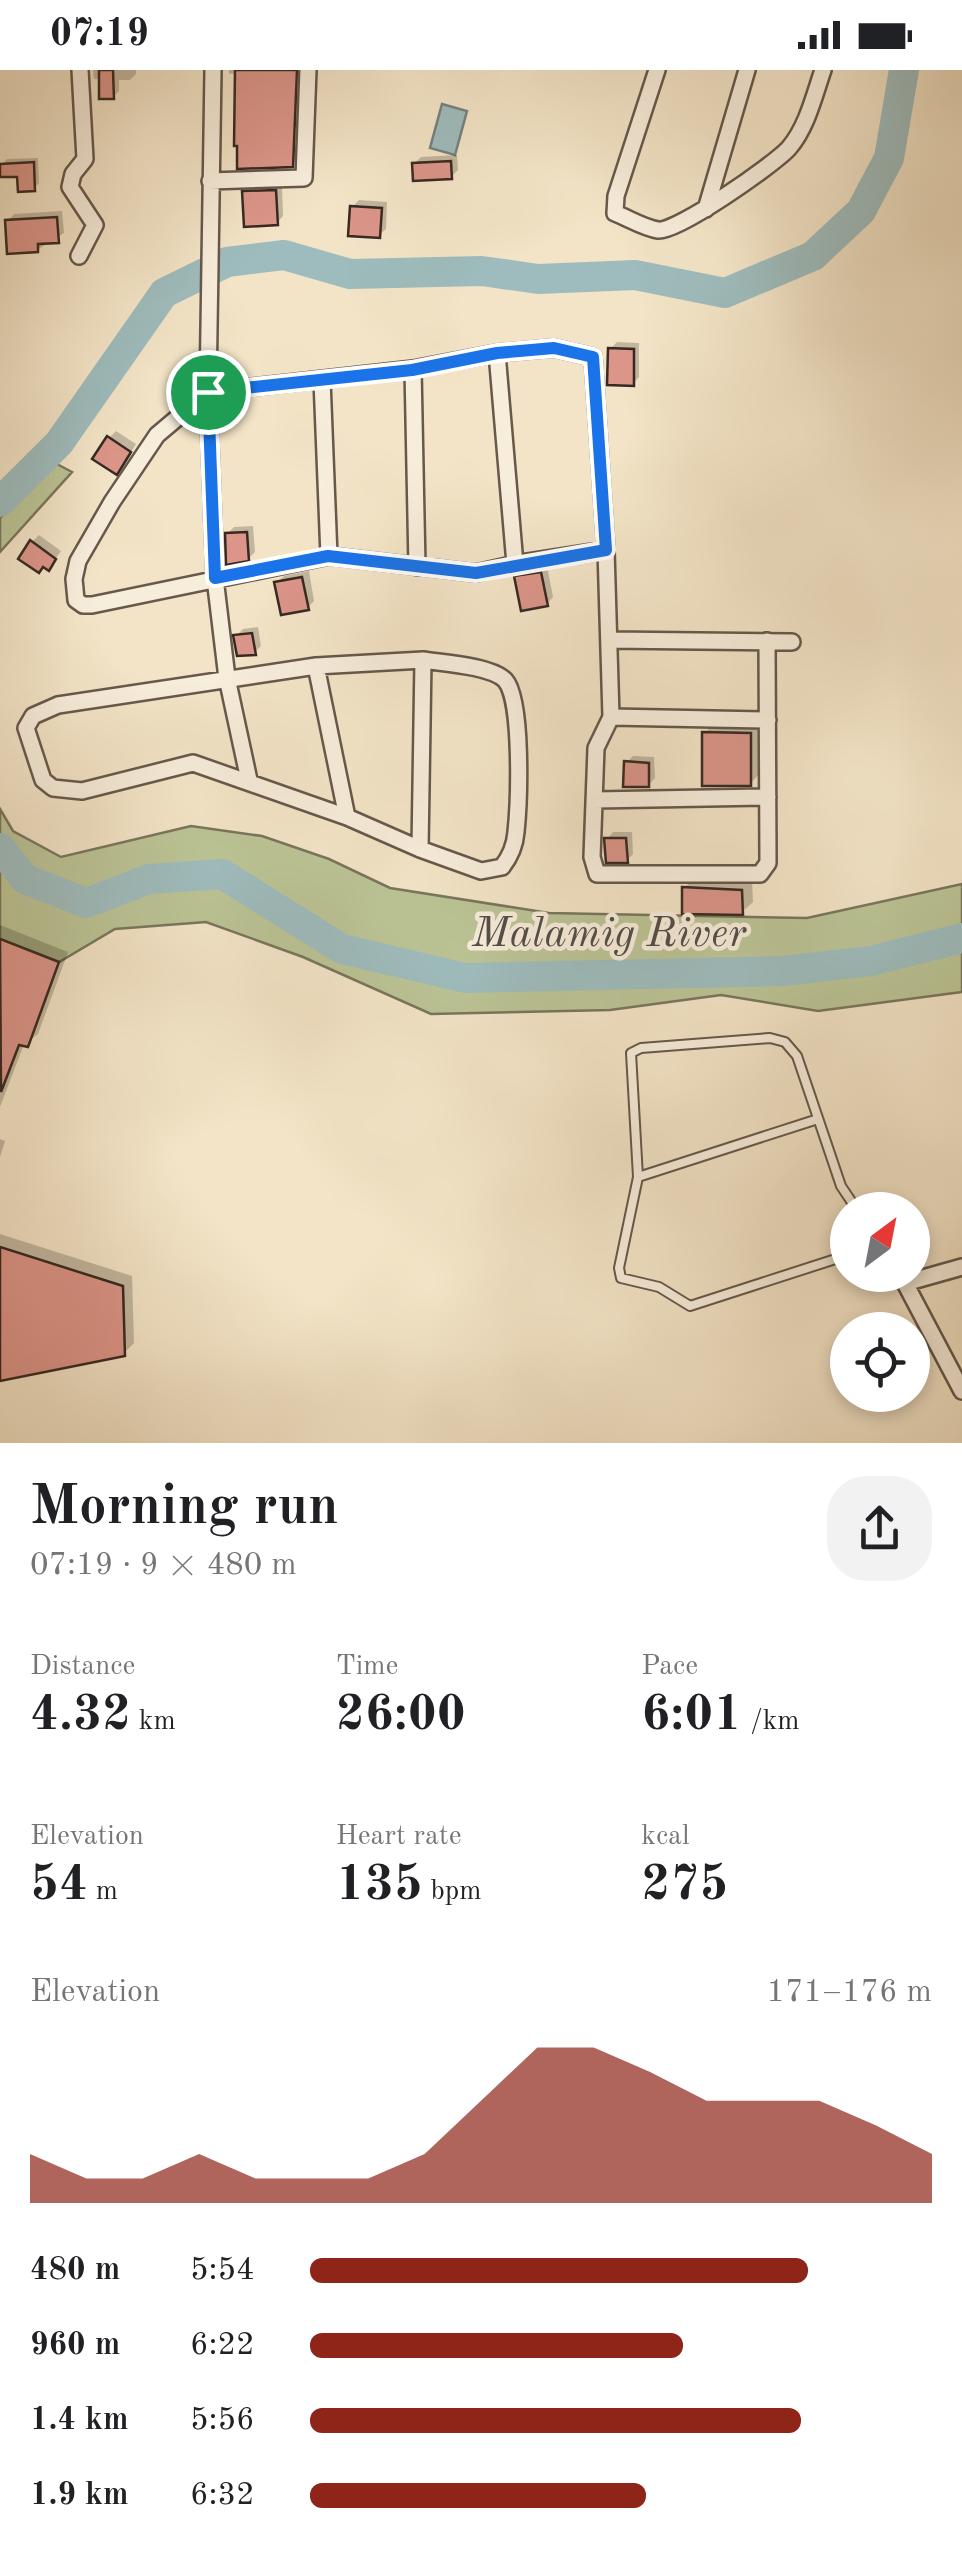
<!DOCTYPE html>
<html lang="en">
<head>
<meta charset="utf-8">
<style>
  :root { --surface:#fff; --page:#f2f2f2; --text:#202124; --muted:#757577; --accent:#8f2418 }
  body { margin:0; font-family:"Old Standard TT",serif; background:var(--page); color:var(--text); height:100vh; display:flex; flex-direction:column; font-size:38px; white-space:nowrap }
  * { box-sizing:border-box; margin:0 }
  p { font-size:32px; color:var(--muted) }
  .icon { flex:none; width:55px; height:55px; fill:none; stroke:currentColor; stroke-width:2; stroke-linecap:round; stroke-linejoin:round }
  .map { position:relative; height:1373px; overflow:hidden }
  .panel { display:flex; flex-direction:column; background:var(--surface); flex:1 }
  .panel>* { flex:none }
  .needle { width:65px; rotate:32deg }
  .controls { position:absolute; left:830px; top:1122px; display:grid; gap:20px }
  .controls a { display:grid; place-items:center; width:100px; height:100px; border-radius:50%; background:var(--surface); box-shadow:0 5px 15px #0003; font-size:50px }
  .pin { position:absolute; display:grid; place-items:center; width:85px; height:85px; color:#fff; margin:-42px; border:5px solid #fff; border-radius:50%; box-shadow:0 2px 10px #0007 }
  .round { display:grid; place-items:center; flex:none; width:105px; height:105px; border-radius:40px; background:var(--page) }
  .head { display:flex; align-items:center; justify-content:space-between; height:170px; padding:0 30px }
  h1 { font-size:55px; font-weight:600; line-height:75px }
  .figures { display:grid; grid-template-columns:repeat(3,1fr); gap:15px; height:170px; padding:10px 30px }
  .figures div { display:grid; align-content:center }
  .figures b { font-size:50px; font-weight:600 }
  .figures small { font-size:28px; font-weight:400 }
  .figures p { font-size:28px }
  .chart { height:280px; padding:20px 30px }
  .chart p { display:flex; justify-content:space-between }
  .chart svg { width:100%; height:180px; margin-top:10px; fill:var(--accent); opacity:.7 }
  ul { padding:0 30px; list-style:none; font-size:32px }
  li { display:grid; grid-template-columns:160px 120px 1fr; align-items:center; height:75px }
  li i { height:25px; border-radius:12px; background:var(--accent) }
  .status { display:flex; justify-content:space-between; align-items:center; height:70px; padding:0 50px; background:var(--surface); direction:ltr }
  .status svg { height:28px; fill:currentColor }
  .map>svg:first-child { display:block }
  .green { fill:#bbc496; stroke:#79765c; stroke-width:2.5 }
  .water { fill:#9ebcbd; stroke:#75817f; stroke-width:2.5 }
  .shadow { fill:#0003 }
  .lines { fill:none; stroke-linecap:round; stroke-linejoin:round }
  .river { stroke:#9ebcbd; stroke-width:30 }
  .building { fill:#db9589; stroke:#372922; stroke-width:2.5 }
  .service-casing { stroke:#66584b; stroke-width:12 }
  .minor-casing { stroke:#66584b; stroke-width:20 }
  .service { stroke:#f7eddb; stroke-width:8 }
  .minor { stroke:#f7eddb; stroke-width:15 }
  .route-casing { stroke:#fff; stroke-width:20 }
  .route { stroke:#1a73e8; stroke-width:12 }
  .labels { text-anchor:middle; stroke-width:9; stroke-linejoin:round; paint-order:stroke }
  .water-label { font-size:42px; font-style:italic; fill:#514e49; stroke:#f7eddb }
</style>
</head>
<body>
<div class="status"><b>07:19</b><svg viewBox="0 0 49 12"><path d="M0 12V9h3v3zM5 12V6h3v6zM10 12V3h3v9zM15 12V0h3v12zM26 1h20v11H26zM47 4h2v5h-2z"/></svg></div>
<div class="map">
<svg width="962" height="1373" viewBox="0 0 962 1373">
  <rect width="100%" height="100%" fill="#f3e4c7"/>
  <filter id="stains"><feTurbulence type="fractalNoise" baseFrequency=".002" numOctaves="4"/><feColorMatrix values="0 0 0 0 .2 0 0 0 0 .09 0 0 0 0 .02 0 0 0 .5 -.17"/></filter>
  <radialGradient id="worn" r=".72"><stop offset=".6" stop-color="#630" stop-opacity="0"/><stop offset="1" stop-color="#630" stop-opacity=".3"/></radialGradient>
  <path class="green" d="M55 393 72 402 0 482V448Z
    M0 739 13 761 61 787 191 756 262 766 329 789 390 818 549 843 807 848 962 814V922L818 941 721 925 610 940 431 944 303 887 206 852 115 859 59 892 0 869Z"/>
  <path class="water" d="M442 34 467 41 455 85 430 78Z"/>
  <path class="shadow" d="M93 0H136V4L130 10H119V21L113 27 102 9H94Z
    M229 0H302L298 89 292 95 238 3 229 4Z
    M457 85 458 100 451 107 414 94 421 87Z
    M38 88 39 113 33 119 19 104 1 95 7 89Z
    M282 115 283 146 277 153 245 122 252 116Z
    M359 130 387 132 386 159 379 165 352 137Z
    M62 141 64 163 37 180 8 151 14 144Z
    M617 272 639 273V307L633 314 610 279Z
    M116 361 136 374 123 395 109 368Z
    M253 456 255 482 248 489 227 464 234 457Z
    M39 465 61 481 49 498 32 472Z
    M547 496 553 527 547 534 517 507 523 501Z
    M309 501 314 531 308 537 277 512 284 506Z
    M258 557 261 576 255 582 236 566 243 559Z
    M715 652 760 654V703L750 714 705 663Z
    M633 686 654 687 655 708 648 715 626 693Z
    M613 762H632L633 784 627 790 607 769Z
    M695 808 752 810 753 832 742 842 684 818Z
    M0 855 68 882 38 964 24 974 0 1037Z
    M0 1069 5 1071 0 1087Z
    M0 1164 132 1206 134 1273 123 1284 0 1308Z"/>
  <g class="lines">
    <path class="river" d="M0 432 59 373 164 223 227 192 284 185 350 204 482 201 538 209 635 205 725 223 813 186 861 141 889 88 904 0
      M0 778 25 809 86 833 149 809 222 804 342 879 465 908 783 901 871 891 962 868"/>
  </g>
  <path class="building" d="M99 0H113L114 29H99Z
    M235 0H297L293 97 237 99V76H234Z
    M451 91 452 109 413 111 412 93Z
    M34 92 35 121 18 122 17 107H0V94Z
    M276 120 278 155 244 157 242 121Z
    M350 136 382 138 380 168 348 166Z
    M57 147 59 173 38 174V182L7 184 5 150Z
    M608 278 634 279V316L607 315Z
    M107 366 131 382 117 405 92 389Z
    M247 462 249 491 226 495 225 463Z
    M30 470 56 489 49 501 43 497 39 503 18 489Z
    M541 502 548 536 521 541 514 506Z
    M302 507 309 540 281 545 274 512Z
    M252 563 256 585 237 586 233 565Z
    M702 662 751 663V716H702Z
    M624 691 649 693V717H623Z
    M604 768H626L628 793H606Z
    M682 817 742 820 743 845 682 844Z
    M0 869 59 892 28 977 19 975 1 1022Z
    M0 1177 123 1216 125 1286 0 1311Z"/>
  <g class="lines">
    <defs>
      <path id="service" d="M638 1107 818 1049
        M848 1185 690 1236 659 1217 621 1208 619 1198 638 1107 631 983 641 978 770 968 785 972 797 986 841 1116 857 1140"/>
      <path id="minor" d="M213 0 208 322 215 508 227 608 249 710
        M657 0 616 126 615 143C628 148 644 158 658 160 676 163 775 94 789 78 807 57 814 26 823 0
        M210 111 304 108 308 0
        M706 139 747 0
        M79 186 95 155 70 117 73 104 85 89 80 0
        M497 283 515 494
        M413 299 417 497
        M322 310 329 486
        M606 480 515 494 476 503 329 486 92 535H83L76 530 74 509 78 491 112 432 157 365 208 322 413 299 497 283 554 278 593 287 606 480 611 647 596 678 592 787 597 804H760L768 793 767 571
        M609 570 792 572
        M423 590C443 593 491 596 505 610 523 630 519 733 516 762 515 775 510 787 502 797L481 801 420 779 347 747 193 693 82 721 53 718 43 710 26 658 33 646 58 635 316 596Z
        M316 596 347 747
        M611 647 768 650
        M595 730 768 727
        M420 779 423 590
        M962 1197 905 1213 962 1321"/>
    </defs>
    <use href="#service" class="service-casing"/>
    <use href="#minor" class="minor-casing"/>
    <use href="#service" class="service"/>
    <use href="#minor" class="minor"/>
  </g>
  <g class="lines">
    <defs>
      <path id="route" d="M554 278 593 287 606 480 476 503 328 486 215 508 208 322 412 300 497 283Z"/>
    </defs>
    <use href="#route" class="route-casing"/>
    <use href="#route" class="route"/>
  </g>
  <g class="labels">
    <g class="water-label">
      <text x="609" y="876">Malamig River</text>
    </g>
  </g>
  <rect width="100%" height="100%" filter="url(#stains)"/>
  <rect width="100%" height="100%" fill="url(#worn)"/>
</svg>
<div class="controls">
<a><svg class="needle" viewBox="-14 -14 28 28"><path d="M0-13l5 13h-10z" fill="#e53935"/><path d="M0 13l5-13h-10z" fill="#757577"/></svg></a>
<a><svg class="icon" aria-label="locate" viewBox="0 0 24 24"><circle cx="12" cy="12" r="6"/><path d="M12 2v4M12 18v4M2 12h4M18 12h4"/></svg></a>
</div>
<div class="pin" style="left:208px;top:322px;background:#1e9e55"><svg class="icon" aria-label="arrive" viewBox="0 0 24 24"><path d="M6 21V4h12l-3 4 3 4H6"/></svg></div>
</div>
<section class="panel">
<div class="head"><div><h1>Morning run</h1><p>07:19 · 9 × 480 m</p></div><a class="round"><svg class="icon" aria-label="share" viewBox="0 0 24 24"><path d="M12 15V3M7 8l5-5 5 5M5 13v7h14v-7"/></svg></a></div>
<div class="figures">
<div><p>Distance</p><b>4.32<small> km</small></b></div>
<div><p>Time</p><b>26:00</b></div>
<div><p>Pace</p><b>6:01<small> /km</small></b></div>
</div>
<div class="figures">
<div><p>Elevation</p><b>54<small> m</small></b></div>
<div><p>Heart rate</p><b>135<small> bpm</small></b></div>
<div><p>kcal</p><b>275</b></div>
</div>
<div class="chart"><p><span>Elevation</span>171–176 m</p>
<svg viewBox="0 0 160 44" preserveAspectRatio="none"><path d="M0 44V32L10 38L20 38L30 32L40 38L50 38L60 38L70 32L80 19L90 6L100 6L110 12L120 19L130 19L140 19L150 25L160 32V44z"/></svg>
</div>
<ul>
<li><b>480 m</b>5:54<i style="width:80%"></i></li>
<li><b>960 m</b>6:22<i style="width:60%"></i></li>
<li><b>1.4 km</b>5:56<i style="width:79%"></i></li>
<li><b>1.9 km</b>6:32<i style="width:54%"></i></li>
</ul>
</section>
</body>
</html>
